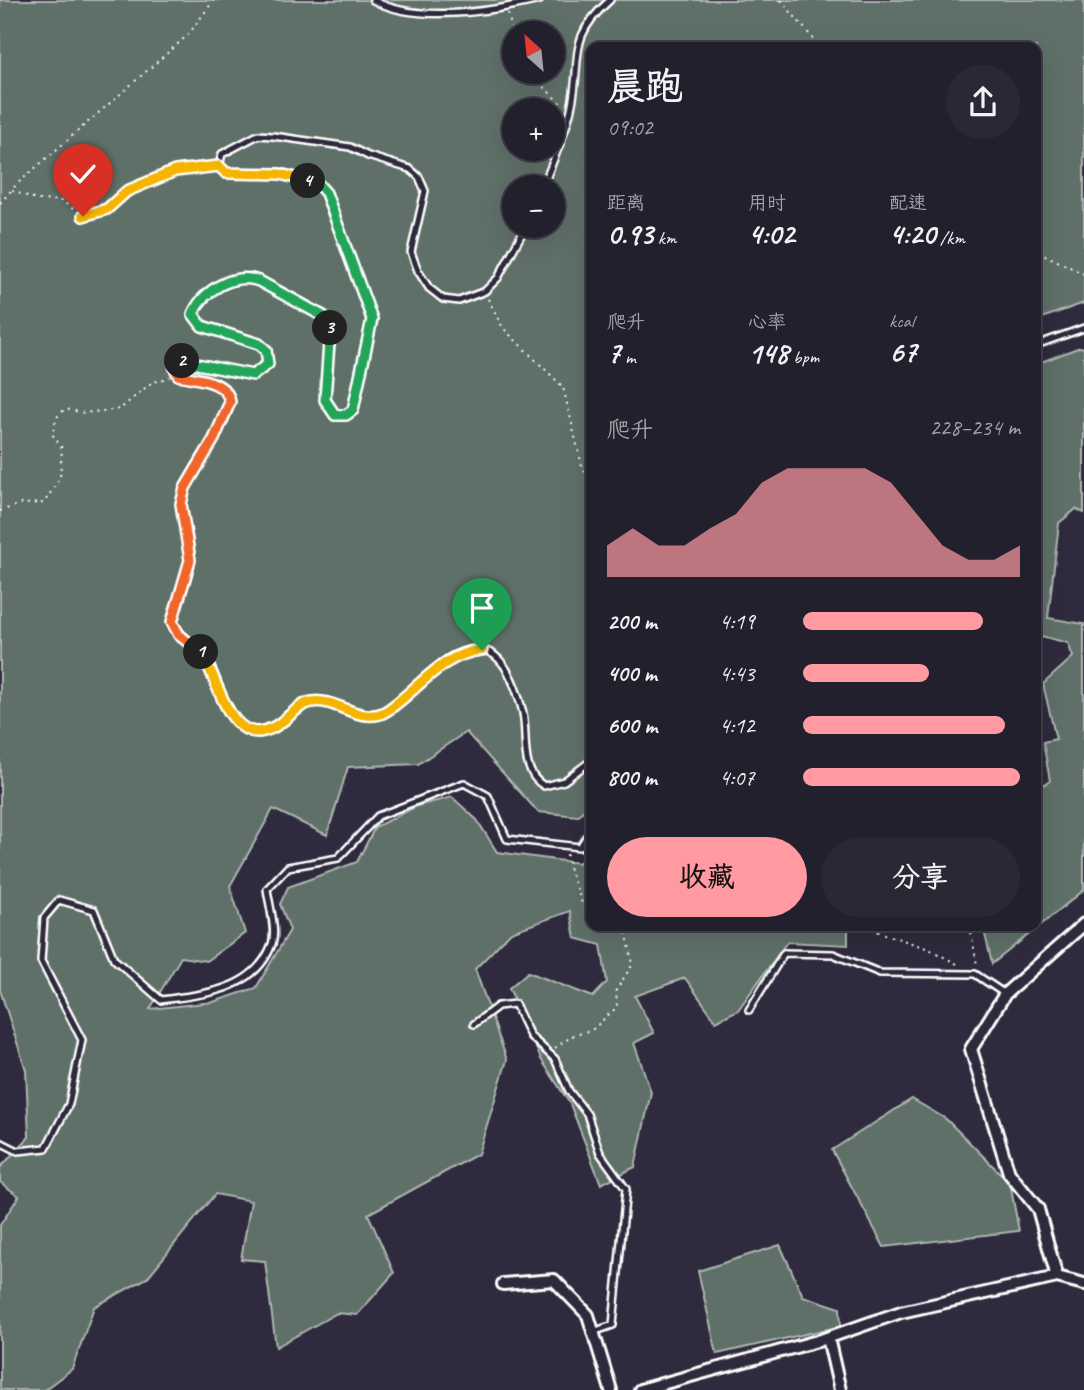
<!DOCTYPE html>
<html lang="zh">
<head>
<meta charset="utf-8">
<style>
  :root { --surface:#23202e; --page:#2b2836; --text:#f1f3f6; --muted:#a3a3aa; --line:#403e4a; --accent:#ff9aa2 }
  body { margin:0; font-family:Caveat,"LXGW WenKai TC",sans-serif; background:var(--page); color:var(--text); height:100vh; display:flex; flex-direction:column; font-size:26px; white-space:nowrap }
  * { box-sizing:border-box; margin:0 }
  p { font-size:23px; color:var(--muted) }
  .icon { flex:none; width:38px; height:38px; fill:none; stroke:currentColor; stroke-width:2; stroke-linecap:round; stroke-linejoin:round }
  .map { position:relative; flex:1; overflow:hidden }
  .details { position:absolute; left:586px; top:42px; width:455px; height:889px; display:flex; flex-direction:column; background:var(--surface); border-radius:14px; box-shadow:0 7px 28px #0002,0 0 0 2px var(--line) }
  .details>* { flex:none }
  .needle { width:46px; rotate:333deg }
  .tools { position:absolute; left:502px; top:21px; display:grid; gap:14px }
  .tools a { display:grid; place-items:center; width:63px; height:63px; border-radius:50%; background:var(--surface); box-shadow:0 7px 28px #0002,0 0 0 2px var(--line); font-size:35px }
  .pin { position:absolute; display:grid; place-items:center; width:60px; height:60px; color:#fff; margin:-72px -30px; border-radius:50% 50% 50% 0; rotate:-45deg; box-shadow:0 0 7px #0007 }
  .pin .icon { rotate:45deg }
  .km { position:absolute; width:35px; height:35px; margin:-18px; border-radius:50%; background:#222; color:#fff; font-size:19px; line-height:35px; text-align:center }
  .round { display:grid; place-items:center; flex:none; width:74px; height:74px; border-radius:37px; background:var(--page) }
  .summary { display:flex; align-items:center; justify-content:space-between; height:119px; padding:0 21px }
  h1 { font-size:38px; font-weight:800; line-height:52px }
  .figures { display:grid; grid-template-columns:repeat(3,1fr); gap:10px; height:119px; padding:7px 21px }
  .figures div { display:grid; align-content:center }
  .figures b { font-size:30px; font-weight:800 }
  .figures small { font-size:19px; font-weight:400 }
  .figures p { font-size:19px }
  .chart { height:196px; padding:14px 21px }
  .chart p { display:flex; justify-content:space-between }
  .chart svg { width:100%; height:126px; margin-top:7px; fill:var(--accent); opacity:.7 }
  .cta { display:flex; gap:14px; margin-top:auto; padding:14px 21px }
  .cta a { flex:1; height:80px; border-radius:42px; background:var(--accent); color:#111; font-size:28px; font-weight:800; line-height:80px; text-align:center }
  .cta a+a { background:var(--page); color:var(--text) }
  ul { padding:0 21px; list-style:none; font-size:23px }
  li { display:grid; grid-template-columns:112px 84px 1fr; align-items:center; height:52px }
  li i { height:18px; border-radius:9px; background:var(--accent) }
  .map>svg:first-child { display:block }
  .green { fill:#5e6f67; stroke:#aeb7b3; stroke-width:2; fill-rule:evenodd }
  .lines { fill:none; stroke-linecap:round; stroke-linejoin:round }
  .service-casing { stroke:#fff; stroke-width:10 }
  .minor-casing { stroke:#fff; stroke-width:16 }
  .path { stroke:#fff; stroke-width:2; stroke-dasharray:2 5; stroke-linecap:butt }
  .service { stroke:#2f2a3d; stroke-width:5 }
  .minor { stroke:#2f2a3d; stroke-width:10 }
  .split-1-casing { stroke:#fff; stroke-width:14 }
  .split-2-casing { stroke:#fff; stroke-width:14 }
  .split-3-casing { stroke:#fff; stroke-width:14 }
  .split-4-casing { stroke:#fff; stroke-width:14 }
  .split-5-casing { stroke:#fff; stroke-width:14 }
  .split-1 { stroke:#f5b400; stroke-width:9 }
  .split-2 { stroke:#f0652b; stroke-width:9 }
  .split-3 { stroke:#22a559; stroke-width:9 }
  .split-4 { stroke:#22a559; stroke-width:9 }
  .split-5 { stroke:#f5b400; stroke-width:9 }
</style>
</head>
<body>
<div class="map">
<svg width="1084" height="1390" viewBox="0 0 1084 1390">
  <rect width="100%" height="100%" fill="#2f2a3d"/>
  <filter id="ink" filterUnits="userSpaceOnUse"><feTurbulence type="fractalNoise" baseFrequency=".0143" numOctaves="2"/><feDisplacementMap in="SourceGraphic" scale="14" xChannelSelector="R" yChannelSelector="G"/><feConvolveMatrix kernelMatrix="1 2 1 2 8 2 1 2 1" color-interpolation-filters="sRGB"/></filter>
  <g filter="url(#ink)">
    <path class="green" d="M0 0H1084V303L1036 320V47H592L591 802 578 816 538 812 466 732 418 764 348 767 327 835 273 809 230 886 245 933 206 961 181 957 150 1009 213 1002 256 988 290 930 280 904 288 887 357 862 375 827 417 806 452 797 477 820 497 852 578 863 591 856 592 926H848V945L787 942 738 1010 716 1021 685 978 635 996 654 1033 634 1043 651 1092 635 1167 601 1184 570 1104 541 1059 509 988 528 972 593 997 607 982 601 945 575 938 570 911 511 932 475 969 507 1060 478 1154 368 1214 394 1273 357 1315 337 1313 276 1347 265 1261 241 1259 251 1201 215 1194 147 1278 94 1307 72 1369 44 1390H0V1225L19 1196 0 1182V1168L29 1137 26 1070 0 990ZM514 33H553V72H514ZM514 110H553V149H514ZM514 187H553V226H514Z
      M1080 347 1084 348V513L1076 509 1059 523 1048 618 1084 624V890L992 964 983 926H1036V789L1050 781 1043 742 1056 739 1043 684 1073 657 1068 643 1045 637 1036 639V364Z
      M912 1099 946 1119 1010 1183 1019 1231 884 1247 832 1150Z
      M780 1245 803 1296 840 1308 841 1326 717 1354 698 1271Z"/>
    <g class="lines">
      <defs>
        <path id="service" d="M373 0C416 24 494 11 540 0
          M543 187C552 162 565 136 571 109 583 57 565 40 610 0
          M526 226 498 278 485 291 459 301 443 299 429 288 418 271 411 252 425 191 419 177 410 169 368 156 350 147 273 136 258 135 222 154 219 166 226 173C258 173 302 168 325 193L372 319 353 409 346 415H335C310 390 342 340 327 319 320 310 262 282 249 277 225 281 203 290 193 314L202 326 259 344 266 350 268 364C252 385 209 365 187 360L175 368 178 375C192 379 227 380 229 398 233 420 191 468 184 490 177 513 192 536 190 559 189 581 176 601 172 622 181 638 196 645 207 660 221 681 222 733 260 731 280 731 291 708 310 702 334 695 356 723 381 713 415 700 441 644 482 650 506 653 518 693 523 713 528 738 519 771 544 786L564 781 592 760
          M1036 345 1084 328
          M749 1010 784 953 833 954 880 973 975 974 1005 994
          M474 1024 498 1006 515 1004 530 1036 555 1059 569 1091 587 1114 600 1153 626 1189 613 1325 593 1332
          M0 1142 18 1151 46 1148 69 1104 82 1040 41 961 44 918 59 900 94 910 114 959 161 1000C204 994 255 991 272 944 277 931 269 904 267 889L288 867 338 858 378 816 464 783 488 796 507 839 580 847 592 828"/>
        <path id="minor" d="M1057 1277 1038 1209 1009 1173 971 1049 1005 994 1084 924
          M503 1284 554 1280 588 1315 611 1390
          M828 1338 840 1390
          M640 1390 821 1340 901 1312 1057 1277 1084 1284"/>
      </defs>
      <use href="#service" class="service-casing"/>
      <use href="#minor" class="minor-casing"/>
      <path class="path" d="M781 0 820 47
        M508 14 514 37
        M529 72 563 106
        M12 191 39 200 62 201 83 216 107 209 127 191 175 171 208 167
        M0 203 17 184 188 35 214 0
        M1036 236 1043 254 1084 274
        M488 299 503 328 563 387 583 470 592 477
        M0 511 21 504 44 503 60 478 62 448 52 434 57 417 65 409 84 413 120 409 151 383 170 377
        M567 854C568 873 578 888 583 907L592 909
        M874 926 876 931 929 949 957 964
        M970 926 977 965
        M555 1048 572 1036 593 1029 617 1007 616 990 633 964 625 926"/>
      <use href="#service" class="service"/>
      <use href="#minor" class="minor"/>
    </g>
  </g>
  <g class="lines" filter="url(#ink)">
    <defs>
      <path id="split-1" d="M201 652C217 673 228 750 272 728 286 722 297 704 312 702 335 698 356 721 380 714 387 712 396 704 402 699 427 678 448 653 482 650"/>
      <path id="split-2" d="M182 361 175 368 178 375C196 379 227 380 230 402L214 439 185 488 181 504 190 560 172 622 179 635 201 652"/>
      <path id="split-3" d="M182 361 253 375 268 364 266 350 259 344 202 326 193 314C203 290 234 272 259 281L323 316 330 328"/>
      <path id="split-4" d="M308 181 317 183 326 193 372 319 353 410 346 415H335L325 400 330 328"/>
      <path id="split-5" d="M83 216 107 209 127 191 175 171 219 166 226 173 280 174 308 181"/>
    </defs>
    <use href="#split-1" class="split-1-casing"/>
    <use href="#split-2" class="split-2-casing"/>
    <use href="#split-3" class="split-3-casing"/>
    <use href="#split-4" class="split-4-casing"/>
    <use href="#split-5" class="split-5-casing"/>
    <use href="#split-1" class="split-1"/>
    <use href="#split-2" class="split-2"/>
    <use href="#split-3" class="split-3"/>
    <use href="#split-4" class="split-4"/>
    <use href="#split-5" class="split-5"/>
  </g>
</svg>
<div class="tools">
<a><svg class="needle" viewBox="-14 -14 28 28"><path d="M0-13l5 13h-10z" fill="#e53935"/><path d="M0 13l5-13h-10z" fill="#a3a3aa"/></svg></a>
<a>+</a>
<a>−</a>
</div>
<div class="pin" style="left:482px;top:650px;background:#1e9e55"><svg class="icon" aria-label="arrive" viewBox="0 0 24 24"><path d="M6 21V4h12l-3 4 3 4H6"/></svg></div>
<div class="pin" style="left:83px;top:216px;background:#d93025"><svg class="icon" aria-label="check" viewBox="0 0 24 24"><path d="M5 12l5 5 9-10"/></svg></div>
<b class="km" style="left:201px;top:652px">1</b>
<b class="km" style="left:182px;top:361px">2</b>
<b class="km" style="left:330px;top:328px">3</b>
<b class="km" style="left:308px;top:181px">4</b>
<section class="details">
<div class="summary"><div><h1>晨跑</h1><p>09:02</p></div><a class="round"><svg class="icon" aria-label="share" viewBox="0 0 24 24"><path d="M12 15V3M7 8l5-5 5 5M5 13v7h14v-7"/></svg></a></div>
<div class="figures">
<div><p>距离</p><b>0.93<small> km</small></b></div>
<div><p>用时</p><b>4:02</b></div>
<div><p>配速</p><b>4:20<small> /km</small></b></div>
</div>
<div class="figures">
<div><p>爬升</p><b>7<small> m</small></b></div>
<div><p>心率</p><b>148<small> bpm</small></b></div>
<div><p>kcal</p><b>67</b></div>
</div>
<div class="chart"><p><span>爬升</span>228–234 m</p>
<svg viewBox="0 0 160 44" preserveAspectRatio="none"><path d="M0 44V33L10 27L20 33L30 33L40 27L50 22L60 11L70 6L80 6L90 6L100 6L110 11L120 22L130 33L140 38L150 38L160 33V44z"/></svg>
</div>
<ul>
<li><b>200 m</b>4:19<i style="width:83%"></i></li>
<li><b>400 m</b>4:43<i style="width:58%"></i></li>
<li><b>600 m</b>4:12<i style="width:93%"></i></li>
<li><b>800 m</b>4:07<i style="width:100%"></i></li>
</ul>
<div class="cta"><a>收藏</a><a>分享</a></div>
</section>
</div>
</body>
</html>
